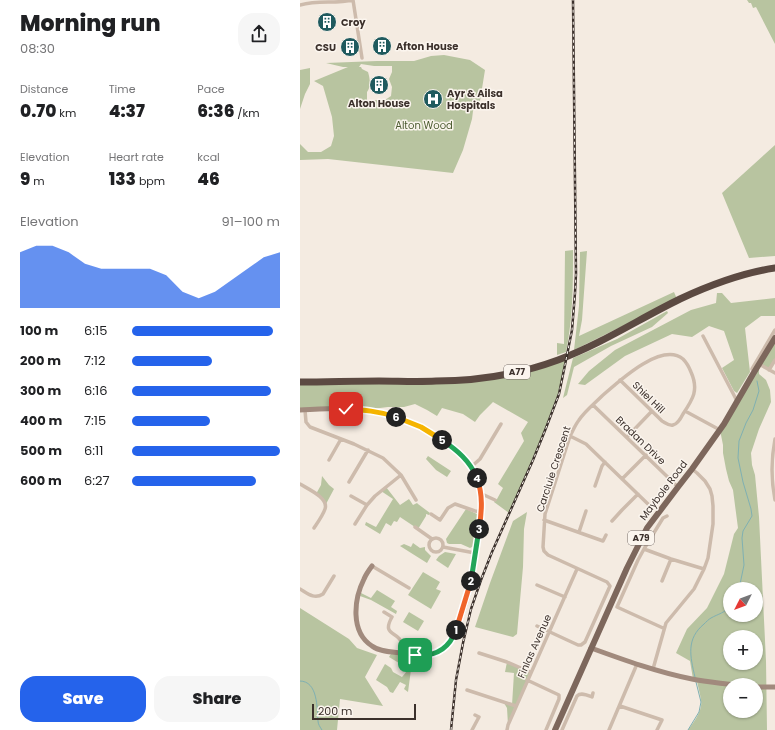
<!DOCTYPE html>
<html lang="en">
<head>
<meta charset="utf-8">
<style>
  :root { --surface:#fff; --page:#f6f6f6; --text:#202124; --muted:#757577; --accent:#2563eb }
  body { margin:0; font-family:Poppins,sans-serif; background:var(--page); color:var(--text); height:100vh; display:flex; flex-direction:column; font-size:15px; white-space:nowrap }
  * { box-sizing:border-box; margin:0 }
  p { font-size:13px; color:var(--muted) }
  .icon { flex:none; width:22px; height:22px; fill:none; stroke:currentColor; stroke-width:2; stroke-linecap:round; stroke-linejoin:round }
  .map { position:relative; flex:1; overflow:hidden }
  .panel { display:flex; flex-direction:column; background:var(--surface); width:300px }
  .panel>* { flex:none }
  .needle { width:26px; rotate:228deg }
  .fabs { position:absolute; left:423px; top:582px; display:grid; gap:8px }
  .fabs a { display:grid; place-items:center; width:40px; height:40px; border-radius:50%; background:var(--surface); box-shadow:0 1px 3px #0004; font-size:20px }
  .scale { position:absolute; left:12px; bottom:10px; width:104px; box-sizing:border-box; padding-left:4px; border:2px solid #3b302b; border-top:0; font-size:11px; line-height:14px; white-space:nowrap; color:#3b302b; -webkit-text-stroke:3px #fbf5ee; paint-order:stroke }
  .pin { position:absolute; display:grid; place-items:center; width:34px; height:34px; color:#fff; margin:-17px; border-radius:8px; box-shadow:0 2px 6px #0006 }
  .km { position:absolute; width:20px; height:20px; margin:-10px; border-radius:50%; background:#222; color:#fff; font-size:11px; line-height:20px; text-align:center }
  .round { display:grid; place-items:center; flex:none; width:42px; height:42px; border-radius:16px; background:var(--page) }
  .head { display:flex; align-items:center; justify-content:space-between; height:68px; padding:0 20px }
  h1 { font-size:22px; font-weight:800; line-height:30px }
  .figures { display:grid; grid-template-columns:repeat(3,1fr); gap:6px; height:68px; padding:4px 20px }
  .figures div { display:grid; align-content:center }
  .figures b { font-size:17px; font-weight:800 }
  .figures small { font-size:11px; font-weight:400 }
  .figures p { font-size:11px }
  .chart { height:112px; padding:8px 20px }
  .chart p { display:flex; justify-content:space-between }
  .chart svg { width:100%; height:72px; margin-top:4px; fill:var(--accent); opacity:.7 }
  .action { display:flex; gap:8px; margin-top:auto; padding:8px 20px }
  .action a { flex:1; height:46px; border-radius:16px; background:var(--accent); color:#fff; font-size:16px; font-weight:800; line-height:46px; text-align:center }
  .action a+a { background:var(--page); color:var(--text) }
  ul { padding:0 20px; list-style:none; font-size:13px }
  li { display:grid; grid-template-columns:64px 48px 1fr; align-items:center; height:30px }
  li i { height:10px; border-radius:5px; background:var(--accent) }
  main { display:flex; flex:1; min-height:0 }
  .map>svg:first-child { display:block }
  .green { fill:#b8c4a0; fill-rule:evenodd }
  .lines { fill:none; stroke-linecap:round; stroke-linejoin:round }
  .stream { stroke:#7fb0b2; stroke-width:1 }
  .street { stroke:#cdbbac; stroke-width:3.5 }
  .secondary { stroke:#a18a7d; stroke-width:5 }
  .primary { stroke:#7d675c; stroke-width:6 }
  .highway { stroke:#5c4a42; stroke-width:7 }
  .rail-casing { stroke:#3b302b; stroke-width:2.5 }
  .rail { stroke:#fbf5ee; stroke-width:1; stroke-dasharray:3; stroke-linecap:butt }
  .split-1-casing { stroke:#fff; stroke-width:8 }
  .split-2-casing { stroke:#fff; stroke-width:8 }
  .split-3-casing { stroke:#fff; stroke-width:8 }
  .split-4-casing { stroke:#fff; stroke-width:8 }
  .split-5-casing { stroke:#fff; stroke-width:8 }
  .split-6-casing { stroke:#fff; stroke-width:8 }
  .split-7-casing { stroke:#fff; stroke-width:8 }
  .split-1 { stroke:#22a559; stroke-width:5 }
  .split-2 { stroke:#f0652b; stroke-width:5 }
  .split-3 { stroke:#22a559; stroke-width:5 }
  .split-4 { stroke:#f0652b; stroke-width:5 }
  .split-5 { stroke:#22a559; stroke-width:5 }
  .split-6 { stroke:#f5b400; stroke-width:5 }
  .split-7 { stroke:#f5b400; stroke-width:5 }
  .labels { text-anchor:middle; stroke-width:3; stroke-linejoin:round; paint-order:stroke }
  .shield { fill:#fbf5ee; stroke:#756b66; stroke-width:1 }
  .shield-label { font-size:9px; font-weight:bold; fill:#3b302b }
  .poi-label { font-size:10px; font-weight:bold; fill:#3b302b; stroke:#fbf5ee; text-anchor:start }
  .park-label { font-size:10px; fill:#4a5a2e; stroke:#fbf5ee }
  .street-label { font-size:10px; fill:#3b302b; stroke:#fbf5ee }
</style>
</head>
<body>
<main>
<section class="panel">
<div class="head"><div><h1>Morning run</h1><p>08:30</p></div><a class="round"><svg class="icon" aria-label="share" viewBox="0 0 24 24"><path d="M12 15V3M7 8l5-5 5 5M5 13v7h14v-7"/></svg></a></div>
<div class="figures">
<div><p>Distance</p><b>0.70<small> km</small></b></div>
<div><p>Time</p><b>4:37</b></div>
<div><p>Pace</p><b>6:36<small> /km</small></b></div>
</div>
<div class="figures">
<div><p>Elevation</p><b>9<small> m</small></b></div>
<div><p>Heart rate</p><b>133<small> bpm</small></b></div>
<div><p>kcal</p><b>46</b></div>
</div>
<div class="chart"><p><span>Elevation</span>91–100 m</p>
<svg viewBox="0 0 160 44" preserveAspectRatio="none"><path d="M0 44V10L10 6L20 6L30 10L40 17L50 20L60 20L70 20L80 20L90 24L100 34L110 38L120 34L130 27L140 20L150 13L160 10V44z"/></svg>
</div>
<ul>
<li><b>100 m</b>6:15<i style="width:95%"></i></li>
<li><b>200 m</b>7:12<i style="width:54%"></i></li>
<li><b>300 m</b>6:16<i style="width:94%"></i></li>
<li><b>400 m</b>7:15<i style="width:53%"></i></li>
<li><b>500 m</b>6:11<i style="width:100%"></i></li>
<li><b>600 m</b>6:27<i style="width:84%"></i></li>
</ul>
<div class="action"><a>Save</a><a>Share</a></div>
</section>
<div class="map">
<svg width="475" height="730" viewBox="0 0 475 730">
  <rect width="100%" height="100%" fill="#f4ebe1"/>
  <path class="green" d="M447 0H475V44L456 7 453 8 451 3H449Z
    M144 55 170 60 185 70 180 101 173 111 172 119 163 150 153 173 28 159 0 160V144L8 152H21L31 146 34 136 32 117 23 86 14 81 48 67H43L26 63 77 61H114L131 56ZM61 64 74 66H92V72L89 79 92 87 91 96 85 100H67V92C71 87 70 78 68 72L62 69 61 67H55H59Z
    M10 68V84L5 94 0 109V70Z
    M475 145V256L449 258 422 193Z
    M273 250C273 285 273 318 266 352L257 355V343L264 344 265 251Z
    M287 251 282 320 279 336 374 292 377 299 274 350 279 306 280 252Z
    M417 293H422L431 303 475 298V316H461L445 328 450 372 437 393 434 391 422 368 434 360 424 331 409 326 392 337 372 334 325 356 285 385 278 384 289 371 315 350 391 310 416 303Z
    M367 311 368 313 352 327 311 346 274 367 267 395 263 398 273 358 317 339Z
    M475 338V360L469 370 459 365V374L466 380 470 390 471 402 459 429 451 453 452 465 455 475 459 517 466 661 467 730H388C394 722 403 710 401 700 400 693 398 687 397 681L408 682 393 679 390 661 376 653 387 629 407 608 424 574 434 534 438 528 433 490 429 481 426 469 423 453V445L420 430C439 400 456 369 475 338ZM430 589H456V615H430ZM430 637H456V663H430ZM431 684 456 685V711H430Z
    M266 360 259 394 254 408 246 428 209 513 194 502 195 500 197 499 203 488 198 484 224 441 221 433 228 422 193 402 180 415 175 422 163 414 142 408 137 416 127 410 115 404 104 407H88L64 410H0V382L166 380Z
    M128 456 151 471 147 477 136 470 126 459Z
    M22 476 29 485 34 489 26 504 16 494 21 485Z
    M86 487 100 505 109 499 113 505 117 503 118 504 130 513 129 515 126 514V516L118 529 100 517 97 522 94 521 91 526 86 523 80 534 65 525 66 522 76 527 93 499 81 491Z
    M166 509 177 514 179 518 174 546 170 548 161 544H149L147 543 146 539Z
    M227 512 224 529 223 567 217 634 213 637 175 627 190 583 213 521Z
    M113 543 120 548 125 547V550L131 556 127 563 100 546 104 544 111 547Z
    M145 552 156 554 148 568 136 560 139 556Z
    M123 572 140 582 136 589 141 591 131 609 108 595Z
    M77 590 95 601 91 607 97 611 96 614 71 600 60 596 61 593 71 598Z
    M0 608 49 639 57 648 77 655 65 677 83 706 40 699 37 730H0Z
    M109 612 124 621 118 631 103 622Z
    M92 652 129 654 132 662 117 660 112 662 108 692 104 689 106 685 100 682 93 693 90 692 87 687 76 680 85 664 91 668 93 672 102 677 107 671 98 665 99 663 89 657Z
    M207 662 230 672 208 725 207 708 204 703 212 705 214 673 205 672Z"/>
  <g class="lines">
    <path class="stream" d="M439 589 444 565 442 538 443 531 452 516 451 509 443 482 438 458 439 441 446 423 453 410 459 391 457 381
      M395 677C390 656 386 639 404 624 406 622 409 619 411 618 418 614 425 613 430 606
      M0 681C18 681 17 708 18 721 18 724 20 727 22 730
      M388 730 399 712 401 702 396 682"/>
    <path class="street" d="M53 0 62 58
      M0 5C19 0 35 4 53 0
      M403 336 437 401
      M459 364 475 373
      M455 370 452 369 475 330
      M469 370 475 360
      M293 405 378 487
      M5 410 6 422 10 427 54 444 83 458 101 475 116 500
      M385 411 420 430
      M270 436 286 444 349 505
      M327 437 352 411
      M475 439C471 460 471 480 475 500
      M29 460 41 439
      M171 467 180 459 201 424
      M322 479 346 455
      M49 482 68 450
      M0 484C8 489 29 498 25 509 23 515 18 522 14 528
      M295 486 302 466 305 462
      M182 494 195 500
      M51 496 67 505
      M131 514 140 520 148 508 155 504 175 511 182 512
      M244 520 303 541 306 535
      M312 521 322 510 338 494
      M55 524 67 505 75 496 101 475
      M115 527 132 539
      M279 532 286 511
      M129 545a7 7 0 1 1 14 0a7 7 0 1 1-14 0Z
      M143 547 175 553
      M344 549 371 559 404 569
      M72 566 109 588
      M362 581 371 559
      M237 585 265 597
      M0 589C7 593 14 600 23 594L34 576
      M84 612 92 617C80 638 102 630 102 647 102 649 101 651 101 653
      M237 626 278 645H281L285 642 310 586 307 582 248 555 244 551 243 547 245 514 270 436C273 431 275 425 279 420 285 411 294 404 302 396 317 383 361 341 383 359 386 362 389 367 391 372 399 390 393 399 383 414 381 418 378 424 373 425 369 426 366 423 362 421L320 380
      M363 628 317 607 338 560 344 549 363 518 367 516
      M179 653 207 662 230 672
      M353 669 366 623 394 589 404 569 408 558 413 524V506L412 496 410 489 405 481 397 473 392 469
      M227 680 259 695V699L246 730
      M167 690 216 706
      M320 706 362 720 357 730
      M172 730 179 717 175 715
      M207 730 208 725 277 569
      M262 730 277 696C281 692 287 695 292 697L293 693
      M309 730 337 664"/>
    <path class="secondary" d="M0 410C24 409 49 407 73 411 112 417 169 446 180 486 185 503 181 521 178 538 176 552 174 566 172 580 168 597 161 618 155 635 143 658 123 656 101 653 92 652 80 652 72 646 50 632 54 599 64 579 66 574 69 570 72 566
      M291 648C324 660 357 672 392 679 406 682 421 683 435 685
      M456 687H475"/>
    <path class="primary" d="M255 730 327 568 347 528 378 487 392 469 424 424 453 374 475 338"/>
    <path class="highway" d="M0 382C26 382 53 381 79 381 98 381 117 382 136 381 177 381 220 374 258 360 301 344 339 319 380 299 410 285 442 273 475 268"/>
    <defs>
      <path id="rail" d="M151 730 156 680 163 643 171 609 181 580 192 552 233 460 246 428 259 394 266 360 272 330 275 293 276 274 273 0"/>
    </defs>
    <use href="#rail" class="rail-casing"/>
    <use href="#rail" class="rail"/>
  </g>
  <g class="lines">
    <defs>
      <path id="split-1" d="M115 655C135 657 149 649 156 630"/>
      <path id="split-2" d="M156 630 171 581"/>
      <path id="split-3" d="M171 581 179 529"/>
      <path id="split-4" d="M177 478C183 495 182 511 179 529"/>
      <path id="split-5" d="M142 440C157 450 170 461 177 478"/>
      <path id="split-6" d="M96 417 121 427 142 440"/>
      <path id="split-7" d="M46 409C63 410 79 411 96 417"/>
    </defs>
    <use href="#split-1" class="split-1-casing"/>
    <use href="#split-2" class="split-2-casing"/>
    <use href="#split-3" class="split-3-casing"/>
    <use href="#split-4" class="split-4-casing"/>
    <use href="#split-5" class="split-5-casing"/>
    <use href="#split-6" class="split-6-casing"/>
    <use href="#split-7" class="split-7-casing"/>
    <use href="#split-1" class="split-1"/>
    <use href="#split-2" class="split-2"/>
    <use href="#split-3" class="split-3"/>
    <use href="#split-4" class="split-4"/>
    <use href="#split-5" class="split-5"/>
    <use href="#split-6" class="split-6"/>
    <use href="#split-7" class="split-7"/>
  </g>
  <defs>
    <symbol id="building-disc" viewBox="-11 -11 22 22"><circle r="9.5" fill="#1f5a5e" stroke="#fbf5ee"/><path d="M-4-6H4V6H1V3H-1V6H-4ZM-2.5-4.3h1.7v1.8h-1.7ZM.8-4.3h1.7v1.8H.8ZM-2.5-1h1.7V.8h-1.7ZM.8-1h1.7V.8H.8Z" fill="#fff"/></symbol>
    <symbol id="hospital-disc" viewBox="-11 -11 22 22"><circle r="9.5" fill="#1f5a5e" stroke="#fbf5ee"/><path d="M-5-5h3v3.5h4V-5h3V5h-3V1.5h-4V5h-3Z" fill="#fff"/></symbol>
  </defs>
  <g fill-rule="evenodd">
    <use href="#building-disc" x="16" y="11" width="22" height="22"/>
    <use href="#building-disc" x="71" y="35" width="22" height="22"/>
    <use href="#building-disc" x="39" y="36" width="22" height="22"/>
    <use href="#building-disc" x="68" y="74" width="22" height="22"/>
    <use href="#hospital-disc" x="122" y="88" width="22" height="22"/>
  </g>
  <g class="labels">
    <g class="shield">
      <rect x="204" y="365" width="26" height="14" rx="3"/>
      <rect x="328" y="531" width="26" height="14" rx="3"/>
    </g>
    <g class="shield-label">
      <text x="217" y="375">A77</text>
      <text x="341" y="541">A79</text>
    </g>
    <g class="poi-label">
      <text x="41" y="26">Croy</text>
      <text x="96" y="50">Afton House</text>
      <text x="36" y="51" text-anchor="end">CSU</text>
      <text x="147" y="97">Ayr &amp; Ailsa<tspan x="147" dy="12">Hospitals</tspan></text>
      <text x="79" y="107" text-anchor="middle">Alton House</text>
    </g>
    <g class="park-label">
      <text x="124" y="129">Alton Wood</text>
    </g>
    <g class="street-label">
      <text transform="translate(349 397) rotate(44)" y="4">Shiel Hill</text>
      <text transform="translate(341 440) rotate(44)" y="4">Bradan Drive</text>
      <text transform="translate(253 469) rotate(-72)" y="4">Carcluie Crescent</text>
      <text transform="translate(363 490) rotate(-53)" y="4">Maybole Road</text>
      <text transform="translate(234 646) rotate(-66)" y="4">Finlas Avenue</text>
    </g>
  </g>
</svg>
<div class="fabs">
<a><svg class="needle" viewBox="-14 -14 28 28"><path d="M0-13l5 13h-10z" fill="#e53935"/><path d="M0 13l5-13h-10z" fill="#757577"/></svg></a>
<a>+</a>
<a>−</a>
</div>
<div class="scale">200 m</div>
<div class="pin" style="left:115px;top:655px;background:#1e9e55"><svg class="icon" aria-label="arrive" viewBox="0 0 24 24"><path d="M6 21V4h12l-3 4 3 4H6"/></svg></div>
<div class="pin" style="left:46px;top:409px;background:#d93025"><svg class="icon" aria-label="check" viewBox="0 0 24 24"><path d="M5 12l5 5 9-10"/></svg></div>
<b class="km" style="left:156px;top:630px">1</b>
<b class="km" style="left:171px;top:581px">2</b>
<b class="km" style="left:179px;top:529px">3</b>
<b class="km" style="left:177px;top:478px">4</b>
<b class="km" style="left:142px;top:440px">5</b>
<b class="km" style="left:96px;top:417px">6</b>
</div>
</main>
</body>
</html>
